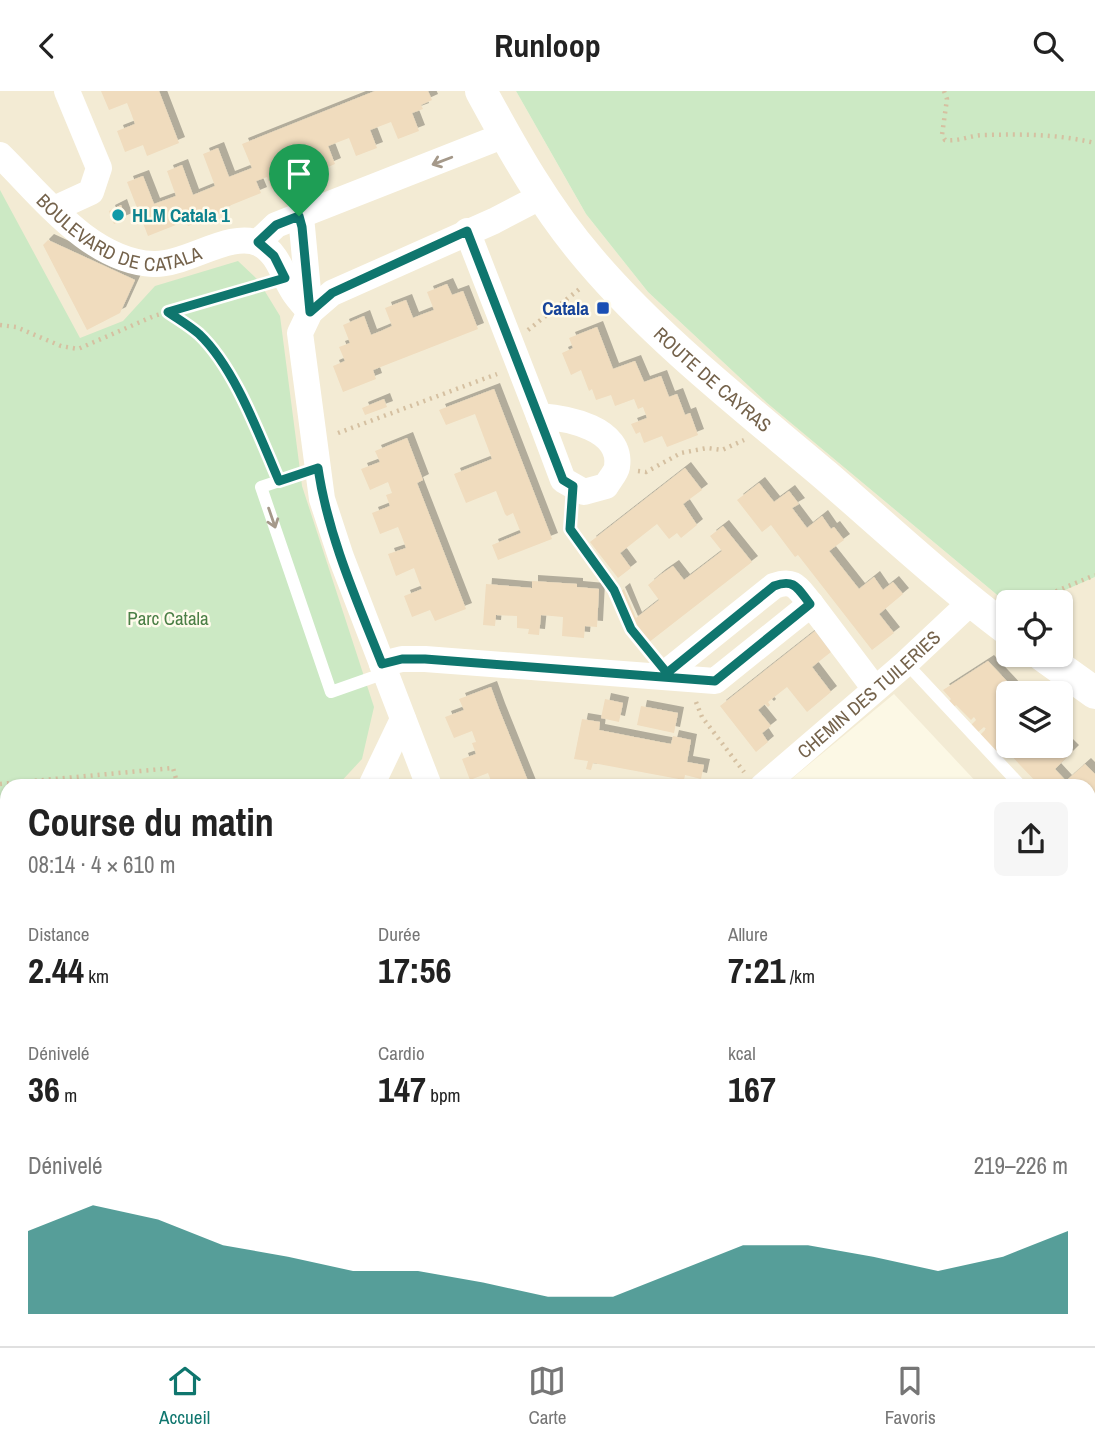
<!DOCTYPE html>
<html lang="fr">
<head>
<meta charset="utf-8">
<style>
  :root { --surface:#fff; --page:#f6f6f6; --text:#222; --muted:#767676; --line:#e0e0e0; --accent:#0f766e }
  body { margin:0; font-family:"Archivo Narrow",sans-serif; background:var(--page); color:var(--text); height:100vh; display:flex; flex-direction:column; font-size:26px; white-space:nowrap }
  * { box-sizing:border-box; margin:0 }
  p { font-size:23px; color:var(--muted) }
  .icon { flex:none; width:38px; height:38px; fill:none; stroke:currentColor; stroke-width:2; stroke-linecap:round; stroke-linejoin:round }
  .map { position:relative; flex:1; overflow:hidden }
  .side { position:absolute; left:0px; top:688px; width:1096px; height:569px; display:flex; flex-direction:column; background:var(--surface); border-radius:21px 21px 0 0; box-shadow:0 2px 5px #0004 }
  .side>* { flex:none }
  .buttons { position:absolute; left:996px; top:499px; display:grid; gap:14px }
  .buttons a { display:grid; place-items:center; width:77px; height:77px; border-radius:10px; background:var(--surface); box-shadow:0 2px 5px #0004; font-size:35px }
  .pin { position:absolute; display:grid; place-items:center; width:60px; height:60px; color:#fff; margin:-72px -30px; border-radius:50% 50% 50% 0; rotate:-45deg; box-shadow:0 0 7px #0007 }
  .pin .icon { rotate:45deg }
  .round { display:grid; place-items:center; flex:none; width:74px; height:74px; border-radius:10px; background:var(--page) }
  .head { display:flex; align-items:center; justify-content:space-between; height:119px; padding:0 28px }
  h1 { font-size:38px; font-weight:700; line-height:52px }
  .stats { display:grid; grid-template-columns:repeat(3,1fr); gap:10px; height:119px; padding:7px 28px }
  .stats div { display:grid; align-content:center }
  .stats b { font-size:35px; font-weight:700 }
  .stats small { font-size:19px; font-weight:400 }
  .stats p { font-size:19px }
  .chart { height:196px; padding:14px 28px }
  .chart p { display:flex; justify-content:space-between }
  .chart svg { width:100%; height:126px; margin-top:7px; fill:var(--accent); opacity:.7 }
  header { display:flex; justify-content:space-between; align-items:center; height:91px; padding:0 28px; background:var(--surface); font-size:32px; font-weight:700 }
  .tab-bar { display:flex; justify-content:space-around; align-items:center; height:98px; border-top:2px solid var(--line); background:var(--surface); font-size:19px; color:var(--muted) }
  .tab-bar a { display:grid; justify-items:center; gap:4px }
  .tab-bar .selected { color:var(--accent) }
  .map>svg:first-child { display:block }
  .residential { fill:#f3ebd4; fill-rule:evenodd }
  .green { fill:#cce9c4 }
  .building { fill:#f0dcbe; filter:url(#shadow) }
  .lines { fill:none; stroke-linecap:round; stroke-linejoin:round }
  .path { stroke:#d5c0a1; stroke-width:4.5; stroke-dasharray:2 5; stroke-linecap:butt }
  .service { stroke:#fff; stroke-width:12 }
  .minor { stroke:#fff; stroke-width:26 }
  .tertiary { stroke:#fff; stroke-width:32 }
  .oneway { stroke:#a5998a }
  .route-casing { stroke:#fff; stroke-width:14 }
  .route { stroke:#0f766e; stroke-width:9 }
  .culture-dot { fill:#0f9aa8; stroke:#fffbec; stroke-width:2.5 }
  .transit-dot { fill:#1a4fb4; stroke:#fffbec; stroke-width:2.5 }
  .labels { text-anchor:middle; stroke-width:5; stroke-linejoin:round; paint-order:stroke }
  .culture-label { font-size:19px; font-weight:bold; fill:#0d838f; stroke:#fffbec; text-anchor:start }
  .street-label { font-size:19px; fill:#74624b; stroke:#fffbec }
  .transit-label { font-size:19px; font-weight:bold; fill:#164399; stroke:#fffbec; text-anchor:end }
  .park-label { font-size:19px; fill:#4b7f46; stroke:#fffbec }
</style>
</head>
<body>
<header><svg class="icon" aria-label="back" viewBox="0 0 24 24"><path d="M15 5l-7 7 7 7"/></svg>Runloop<svg class="icon" aria-label="search" viewBox="0 0 24 24"><circle cx="10" cy="10" r="6"/><path d="M15 15l6 6"/></svg></header>
<div class="map">
<svg width="1095" height="1255" viewBox="0 0 1095 1255">
  <defs>
    <filter id="shadow"><feDropShadow dx="6" dy="-6" stdDeviation="0" flood-color="#0004"/></filter>
  </defs>
  <rect width="100%" height="100%" fill="#fcf8e5"/>
  <path class="residential" d="M0 0H516L586 123 648 201 767 312 1008 513V564H1060V511H1038L1095 486V818L1089 811 1088 695H980L894 603 783 695H7V1250H922L925 1255H0ZM1008 602H1060V654H1008Z"/>
  <path class="green" d="M516 0H1095V486L1038 511H1008V513L767 312 648 201 586 123Z
    M0 99 80 247 123 230 155 195 238 170 258 189 280 225 302 395 374 616 362 668 337 695H7V752L0 753Z"/>
  <path class="building" d="M101 0H159L179 52 147 65 143 54 125 61 117 40 135 33 131 22 127 12 109 19Z
    M375 0H428L432 9 421 14 423 18 412 22 419 40 398 48 391 31 370 39 377 57 356 65 349 47 328 55 335 73 314 82 307 63 296 68 299 75 289 79 293 90 272 98 267 86 256 90 261 102 224 117 225 120 202 129 188 135 186 130 148 145 127 91 143 85 154 113 176 105 167 80 182 74 193 104 215 95 203 63 218 57 229 86 252 77 242 53Z
    M121 114 126 128 114 133 109 120Z
    M48 149 135 189 120 222 87 239 43 154Z
    M447 193 452 204 463 200 478 238 373 279 376 288 343 301 333 275 345 270 339 256 350 252 343 234 364 225 371 244 381 240 392 235 385 217 406 209 413 227 423 223 434 219 427 201Z
    M597 236 613 278 635 270 644 291 661 285 669 306 677 303 685 324 690 322 698 344 667 356 662 345 644 352 640 341 636 343 631 333 647 327 643 316 638 318 634 308 615 315 611 304 596 309 592 298 589 300 581 279 571 284 562 262 573 257 569 247Z
    M494 298 552 448 498 469 492 454 521 442 513 422 507 425 505 423 496 400 466 412 454 383 492 368 475 323 446 334 439 319Z
    M384 308 387 316 365 324 362 317Z
    M407 347 423 389 417 392 466 518 435 530 430 519 412 526 404 505 422 498 418 488 414 477 396 485 388 463 406 457 402 446 398 436 380 443 372 422 390 415 386 404 392 402 388 391 370 399 361 378 380 371 375 360Z
    M685 377 702 399 683 413 697 434 681 447 677 442 669 448 657 433 620 462 631 477 618 487 590 451Z
    M759 392 774 411 789 400 799 413 792 417 807 437 822 425 831 438 834 436 844 449 829 460 859 498 874 486 883 499 893 491 903 503 879 523 894 542 872 559 798 464 795 466 771 434 762 441 737 409Z
    M723 435 752 471 648 552 632 531 619 502 624 498 636 527 659 509 648 494 660 484 673 475 684 489 722 460 710 445Z
    M532 490 577 493V496L599 498 597 536 585 535 584 547 562 545 563 526 541 524 539 544 528 543 529 538 517 537V525L496 524 495 535 483 534 486 493 532 497Z
    M815 540 831 561 812 576 831 601 807 621 787 596 768 611 770 614 768 616 765 613 758 619 771 635 762 642 768 651 756 661 720 615Z
    M988 570 1018 602H1008V654H1060V647L1073 660 1055 678 1066 690 1085 673 1095 683V753L1088 746V695H1044L1041 691 1038 693 1003 656 996 662 979 645 986 638 984 636 977 642 970 635 976 629 974 626 971 629 956 614 953 617 948 611 951 608 943 599Z
    M491 596 499 618 530 695H493L488 682 470 689 462 668 476 663 472 652 476 651 472 640 454 647 445 626 464 619 459 608Z
    M605 608 623 612 619 631 601 627Z
    M641 615 678 622 674 642 637 634Z
    M582 628 600 631 599 639 660 651 671 653 673 645 691 649 687 671 704 674 701 688 685 684 684 689 593 672 591 679 586 678 588 670 574 668Z
    M0 808 7 809V947L0 946V854L5 832 0 831Z
    M3 1056 7 1066V1084L0 1087V1057Z
    M132 1250H201L196 1255 188 1251 185 1255H128Z
    M288 1250H322L328 1255H284Z
    M426 1250H460L459 1255H425Z
    M548 1250H602L601 1255H547Z
    M658 1250H690L689 1255H657Z
    M775 1250H843L842 1255H774Z"/>
  <g class="lines">
    <path class="path" d="M944 0 947 8 942 44 945 49C958 51 971 44 984 44 1023 43 1057 43 1095 52
      M168 222C178 229 190 235 199 244 236 278 253 332 273 376
      M0 234 16 236 61 255 78 258 154 225 264 193
      M528 239 582 196
      M338 342 497 283
      M638 380 646 381 681 362 707 357 722 359 744 349
      M571 420 570 438 614 499 630 538 650 562
      M1030 511 1095 484
      M696 611 702 626 744 681
      M0 693 173 677 178 695"/>
    <path class="service" d="M318 377 261 396 331 601 385 582
      M906 572 1021 695
      M1088 768 1095 775
      M0 1163 7 1153"/>
    <g class="minor">
      <path id="s1" d="M0 64C42 105 90 170 153 173 185 175 232 138 260 153 278 162 283 185 293 200 298 208 304 214 310 221"/>
      <path d="M54 118 91 101 99 77 67 0"/>
      <path d="M299 125 302 136 310 221"/>
      <path d="M467 140 539 325"/>
      <path d="M258 151 276 134 505 44"/>
      <path d="M539 325C567 327 623 337 617 376 616 382 609 389 606 395L584 401 563 389Z"/>
      <path d="M382 573 402 568H425L715 590 811 513 875 598"/>
      <path d="M662 585 774 495C795 487 798 498 811 513"/>
      <path d="M371 695 403 628"/>
      <path d="M429 695 341 466 322 408 300 242 310 221 332 202 494 130 542 105"/>
      <path id="s2" d="M763 695 906 572 972 510"/>
      <path d="M0 765 7 764"/>
      <path d="M0 1214 7 1220"/>
      <path d="M44 1250 51 1255"/>
      <path d="M898 1250 899 1255"/>
      <path d="M235 1255 239 1250"/>
      <path d="M504 1255 505 1250"/>
      <path d="M736 1255 737 1250"/>
    </g>
    <g class="tertiary">
      <path id="s3" d="M481 0C513 59 546 118 590 169 658 249 746 317 825 384 885 436 944 491 1008 539"/>
      <path d="M1042 564 1095 602"/>
    </g>
  </g>
  <defs><path id="oneway-shaft" d="M-6 0H5M1.5-3L5.5 0L1.5 3" fill="none" stroke-width="1.6" stroke-linecap="round" stroke-linejoin="round" transform="scale(1.75)"/></defs>
  <g class="oneway">
    <use href="#oneway-shaft" transform="translate(442 70) rotate(159)"/>
    <use href="#oneway-shaft" transform="translate(272 427) rotate(71)"/>
  </g>
  <g class="lines">
    <defs>
      <path id="route" d="M299 125 302 136 310 221 332 202 467 140 563 389 573 395 570 438 614 499 631 538 667 582 774 495C795 487 798 498 810 513L715 590 425 568H402L382 573C357 510 328 445 318 377L279 390C259 344 235 277 199 243 190 235 178 228 168 221L285 187 274 165 258 151 276 134Z"/>
    </defs>
    <use href="#route" class="route-casing"/>
    <use href="#route" class="route"/>
  </g>
  <circle class="culture-dot" cx="118" cy="124" r="7"/>
  <rect class="transit-dot" x="596" y="210" width="14" height="14" rx="3.5"/>
  <g class="labels">
    <g class="culture-label">
      <text x="132" y="131">HLM Catala 1</text>
    </g>
    <g class="street-label">
      <text dy="7" stroke="none"><textPath href="#s1" startOffset="150">BOULEVARD DE CATALA</textPath></text>
      <text dy="7" stroke="none"><textPath href="#s3" startOffset="373">ROUTE DE CAYRAS</textPath></text>
      <text dy="7" stroke="none"><textPath href="#s2" startOffset="140">CHEMIN DES TUILERIES</textPath></text>
    </g>
    <g class="transit-label">
      <text x="589" y="224">Catala</text>
    </g>
    <g class="park-label">
      <text x="168" y="534">Parc Catala</text>
    </g>
  </g>
</svg>
<div class="buttons">
<a><svg class="icon" aria-label="locate" viewBox="0 0 24 24"><circle cx="12" cy="12" r="6"/><path d="M12 2v4M12 18v4M2 12h4M18 12h4"/></svg></a>
<a><svg class="icon" aria-label="layers" viewBox="0 0 24 24"><path d="M12 4l9 5-9 5-9-5zM3 14l9 5 9-5"/></svg></a>
</div>
<div class="pin" style="left:299px;top:125px;background:#1e9e55"><svg class="icon" aria-label="arrive" viewBox="0 0 24 24"><path d="M6 21V4h12l-3 4 3 4H6"/></svg></div>
<section class="side">
<div class="head"><div><h1>Course du matin</h1><p>08:14 · 4 × 610 m</p></div><a class="round"><svg class="icon" aria-label="share" viewBox="0 0 24 24"><path d="M12 15V3M7 8l5-5 5 5M5 13v7h14v-7"/></svg></a></div>
<div class="stats">
<div><p>Distance</p><b>2.44<small> km</small></b></div>
<div><p>Durée</p><b>17:56</b></div>
<div><p>Allure</p><b>7:21<small> /km</small></b></div>
</div>
<div class="stats">
<div><p>Dénivelé</p><b>36<small> m</small></b></div>
<div><p>Cardio</p><b>147<small> bpm</small></b></div>
<div><p>kcal</p><b>167</b></div>
</div>
<div class="chart"><p><span>Dénivelé</span>219–226 m</p>
<svg viewBox="0 0 160 44" preserveAspectRatio="none"><path d="M0 44V15L10 6L20 11L30 20L40 24L50 29L60 29L70 33L80 38L90 38L100 29L110 20L120 20L130 24L140 29L150 24L160 15V44z"/></svg>
</div>
</section>
</div>
<nav class="tab-bar">
<a class="selected"><svg class="icon" aria-label="home" viewBox="0 0 24 24"><path d="M3 11l9-7 9 7M6 9v11h12V9"/></svg>Accueil</a>
<a><svg class="icon" aria-label="map" viewBox="0 0 24 24"><path d="M3 6l6-2 6 2 6-2v14l-6 2-6-2-6 2zM9 4v14M15 6v14"/></svg>Carte</a>
<a><svg class="icon" aria-label="saved" viewBox="0 0 24 24"><path d="M7 4h10v16l-5-4-5 4z"/></svg>Favoris</a>
</nav>
</body>
</html>
